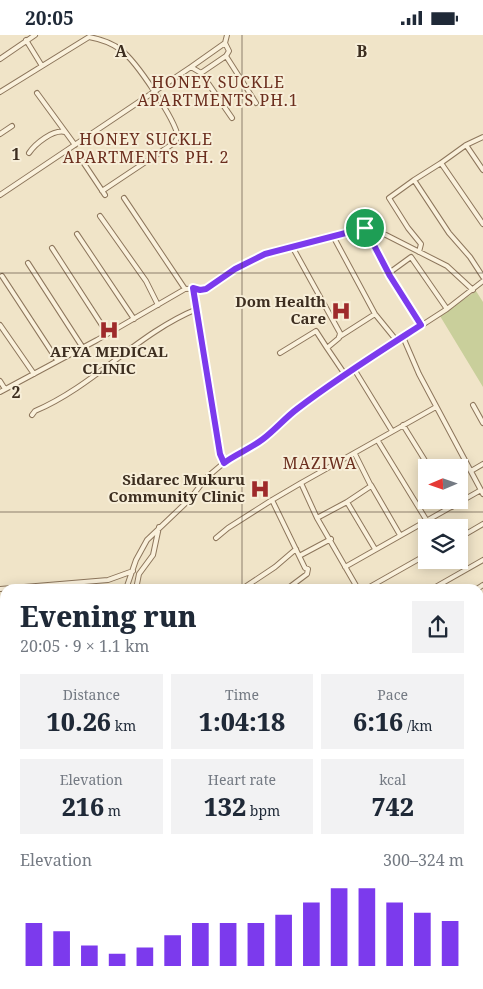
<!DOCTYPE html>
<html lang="en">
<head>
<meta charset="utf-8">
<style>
  :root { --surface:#fff; --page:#f2f2f3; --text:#1f2937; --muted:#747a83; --accent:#7c3aed }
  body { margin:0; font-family:"Noto Serif",serif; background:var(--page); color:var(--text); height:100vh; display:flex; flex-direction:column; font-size:19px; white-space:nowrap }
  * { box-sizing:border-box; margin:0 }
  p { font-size:16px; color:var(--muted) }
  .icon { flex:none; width:28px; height:28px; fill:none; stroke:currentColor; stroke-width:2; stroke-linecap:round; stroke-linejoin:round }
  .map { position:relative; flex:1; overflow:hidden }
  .details { position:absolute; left:0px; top:549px; width:484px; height:406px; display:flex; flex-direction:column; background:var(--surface); border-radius:15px 15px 0 0; box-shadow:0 2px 12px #0003 }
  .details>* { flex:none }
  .needle { width:32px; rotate:268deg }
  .tools { position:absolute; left:418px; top:424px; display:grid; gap:10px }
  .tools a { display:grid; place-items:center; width:50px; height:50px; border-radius:0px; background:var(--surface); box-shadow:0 2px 12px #0003; font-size:25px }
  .pin { position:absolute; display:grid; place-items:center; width:42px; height:42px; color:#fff; margin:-21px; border:2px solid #fff; border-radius:50%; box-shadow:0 1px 5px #0007 }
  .round { display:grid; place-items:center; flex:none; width:52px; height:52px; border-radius:0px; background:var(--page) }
  .head { display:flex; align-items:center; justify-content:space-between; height:85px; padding:0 20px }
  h1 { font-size:28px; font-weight:800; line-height:38px }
  .stats { display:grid; grid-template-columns:repeat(3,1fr); gap:8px; height:85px; padding:5px 20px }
  .stats div { display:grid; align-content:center; border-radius:0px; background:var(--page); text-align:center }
  .stats b { font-size:25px; font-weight:800 }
  .stats small { font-size:14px; font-weight:400 }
  .stats p { font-size:14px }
  .chart { height:140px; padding:10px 20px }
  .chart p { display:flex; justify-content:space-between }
  .chart svg { width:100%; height:90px; margin-top:5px; stroke:var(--accent); stroke-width:6 }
  .status { display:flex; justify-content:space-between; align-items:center; height:35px; padding:0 25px; background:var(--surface); direction:ltr }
  .status svg { height:14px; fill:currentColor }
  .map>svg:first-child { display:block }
  .green { fill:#c9cf9b }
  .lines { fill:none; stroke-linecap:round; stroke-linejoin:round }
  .street-casing { stroke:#8d765c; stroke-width:6 }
  .street { stroke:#faf1dc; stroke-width:4 }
  .route-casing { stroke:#fff; stroke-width:10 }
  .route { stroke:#7c3aed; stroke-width:6 }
  .grid { fill:none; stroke:#3d2e20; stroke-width:1; stroke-opacity:0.55 }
  .labels { text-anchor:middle; stroke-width:4; stroke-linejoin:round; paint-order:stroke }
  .poi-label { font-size:15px; font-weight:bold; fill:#3d2e20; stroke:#f7eed8; text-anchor:end }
  .neighbourhood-label { font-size:16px; letter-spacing:1px; fill:#6b2e1e; stroke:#f7eed8 }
  .grid-label { font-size:16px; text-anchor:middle; font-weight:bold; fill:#3d2e20; stroke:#f7eed8; stroke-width:4; stroke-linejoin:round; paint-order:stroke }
</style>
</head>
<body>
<div class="status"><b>20:05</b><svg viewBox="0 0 49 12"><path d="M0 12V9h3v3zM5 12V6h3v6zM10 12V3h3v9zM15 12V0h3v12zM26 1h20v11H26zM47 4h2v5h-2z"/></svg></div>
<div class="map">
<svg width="483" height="954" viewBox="0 0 483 954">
  <rect width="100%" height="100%" fill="#f0e4c8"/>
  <path class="green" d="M476 256 483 267V352L440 281Z
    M0 802 5 812V849L0 853Z"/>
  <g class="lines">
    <defs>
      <path id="street" d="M26 5 42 31
        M225 8 229 16 226 21 256 68
        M0 24 35 0
        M191 32 201 38 232 83
        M201 38 226 21
        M0 57 89 2C100 4 112 8 121 15 136 26 175 84 178 102L174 108 102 156
        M37 58 75 110
        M0 99 12 91
        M483 102 466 110 441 128 483 189
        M466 110 483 135
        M29 118C35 109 53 94 65 97
        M79 121 105 160
        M414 145 441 128
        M0 160 191 32 225 8 227 0
        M124 163 185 254
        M100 181 146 246 158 270
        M365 193 390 241 421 290
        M77 199 134 284
        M333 201 375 279 397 306
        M52 213 107 298
        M293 213 340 298 339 303 327 313 346 341
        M419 217 421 209 408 193 389 163 414 145 449 198 470 222 483 242
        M28 228 83 313
        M389 238 411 222 447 274
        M2 241 57 325
        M193 253 220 419 224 428
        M0 290 34 339
        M339 302 375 279
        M403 302 419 339 483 459
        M280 318 316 296 327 313
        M354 334 392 396
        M0 346 5 354
        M0 357 97 305 185 254 206 253 235 234 265 219 347 197 365 193 386 200 447 231 473 255
        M473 370 483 388
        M32 380 35 376C94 351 138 298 197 274
        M403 390 429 432
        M378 406 427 486
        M355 419 371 451 347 467 375 514
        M471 436 483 429
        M371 450 400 500
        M448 465 452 472
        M317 483 347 467
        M216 503 228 493 272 465
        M459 503 483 489
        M301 520 331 504
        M345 532 481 455
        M245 552 275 532 296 514
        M0 554 108 545 133 536
        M126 554 136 525 147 505 190 464 206 443 232 421 252 412 308 366 354 334 447 274 483 246
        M136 554 139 539 153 520 159 492
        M287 554 307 539 308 534 305 533 272 465 301 448
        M358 554 317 483 301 448 436 372
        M366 554 426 520
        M432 554 483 525
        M477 554 483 550
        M479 564 483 571
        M479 601 483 599
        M479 625 483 633
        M0 644 5 648
        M479 654 483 655
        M0 666 5 670
        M479 695 483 703
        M0 706 5 710
        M0 745 5 749
        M479 793 483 788
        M479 829 483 833
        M479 867 483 862
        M479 883 483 887
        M0 925 5 928
        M479 925V931
        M151 950 156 954
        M376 950 377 954
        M398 950H399
        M407 950 412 954
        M438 950 441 954
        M104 954 106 950
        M140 954 142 950
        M172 954 174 950
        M219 954 223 950
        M259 954 262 950
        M297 954 301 950
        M338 954 342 950
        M418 954 424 950"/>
    </defs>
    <use href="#street" class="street-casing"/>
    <use href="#street" class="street"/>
  </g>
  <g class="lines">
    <defs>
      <path id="route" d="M365 193 390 241 421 290C379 317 336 344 297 374 285 383 275 395 263 404 250 414 236 419 224 428L220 419 193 253 200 255 206 254 235 234 265 219Z"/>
    </defs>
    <use href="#route" class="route-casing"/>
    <use href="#route" class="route"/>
  </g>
  <path class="grid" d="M242 0V554M0 238H483M0 477H483M0 716H5M479 716H483M242 950V954"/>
  <defs>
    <symbol id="hospital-bare" viewBox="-9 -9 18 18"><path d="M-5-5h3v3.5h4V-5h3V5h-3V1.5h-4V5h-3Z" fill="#9e2a2b" stroke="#f7eed8" stroke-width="2.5" paint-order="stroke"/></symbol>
  </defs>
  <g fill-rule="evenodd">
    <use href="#hospital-bare" x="327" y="262" width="28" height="28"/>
    <use href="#hospital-bare" x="95" y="281" width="28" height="28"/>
    <use href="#hospital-bare" x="246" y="440" width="28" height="28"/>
  </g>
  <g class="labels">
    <g class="poi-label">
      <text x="326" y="272">Dom Health<tspan x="326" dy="17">Care</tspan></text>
      <text x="109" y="322" text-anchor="middle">AFYA MEDICAL<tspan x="109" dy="17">CLINIC</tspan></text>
      <text x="245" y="450">Sidarec Mukuru<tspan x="245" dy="17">Community Clinic</tspan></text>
    </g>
    <g class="neighbourhood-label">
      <text x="218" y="53">HONEY SUCKLE<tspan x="218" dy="18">APARTMENTS PH.1</tspan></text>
      <text x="146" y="110">HONEY SUCKLE<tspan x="146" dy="18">APARTMENTS PH. 2</tspan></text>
      <text x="320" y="434">MAZIWA</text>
    </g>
  </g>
  <g class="grid-label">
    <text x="121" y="22">A</text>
    <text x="362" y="22">B</text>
    <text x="16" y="125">1</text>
    <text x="16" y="363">2</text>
  </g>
</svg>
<div class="tools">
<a><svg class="needle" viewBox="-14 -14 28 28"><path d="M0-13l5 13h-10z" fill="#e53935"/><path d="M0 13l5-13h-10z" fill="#747a83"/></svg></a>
<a><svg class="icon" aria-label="layers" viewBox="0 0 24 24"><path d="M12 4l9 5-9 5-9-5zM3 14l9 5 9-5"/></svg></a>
</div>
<div class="pin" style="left:365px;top:193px;background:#1e9e55"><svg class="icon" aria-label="arrive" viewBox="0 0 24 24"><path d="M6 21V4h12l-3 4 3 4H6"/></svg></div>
<section class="details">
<div class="head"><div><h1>Evening run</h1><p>20:05 · 9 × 1.1 km</p></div><a class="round"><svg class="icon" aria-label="share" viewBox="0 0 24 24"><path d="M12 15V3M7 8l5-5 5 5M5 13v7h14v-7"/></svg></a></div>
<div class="stats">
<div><p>Distance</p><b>10.26<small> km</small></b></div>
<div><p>Time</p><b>1:04:18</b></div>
<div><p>Pace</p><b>6:16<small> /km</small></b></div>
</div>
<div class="stats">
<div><p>Elevation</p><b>216<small> m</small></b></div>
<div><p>Heart rate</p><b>132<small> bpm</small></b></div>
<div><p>kcal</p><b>742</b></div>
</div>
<div class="chart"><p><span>Elevation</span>300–324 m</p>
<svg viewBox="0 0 160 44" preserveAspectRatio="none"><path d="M5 44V23M15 44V27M25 44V34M35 44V38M45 44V35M55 44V29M65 44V23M75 44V23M85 44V23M95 44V19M105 44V13M115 44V6M125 44V6M135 44V13M145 44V18M155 44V22"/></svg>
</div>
</section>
</div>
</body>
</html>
